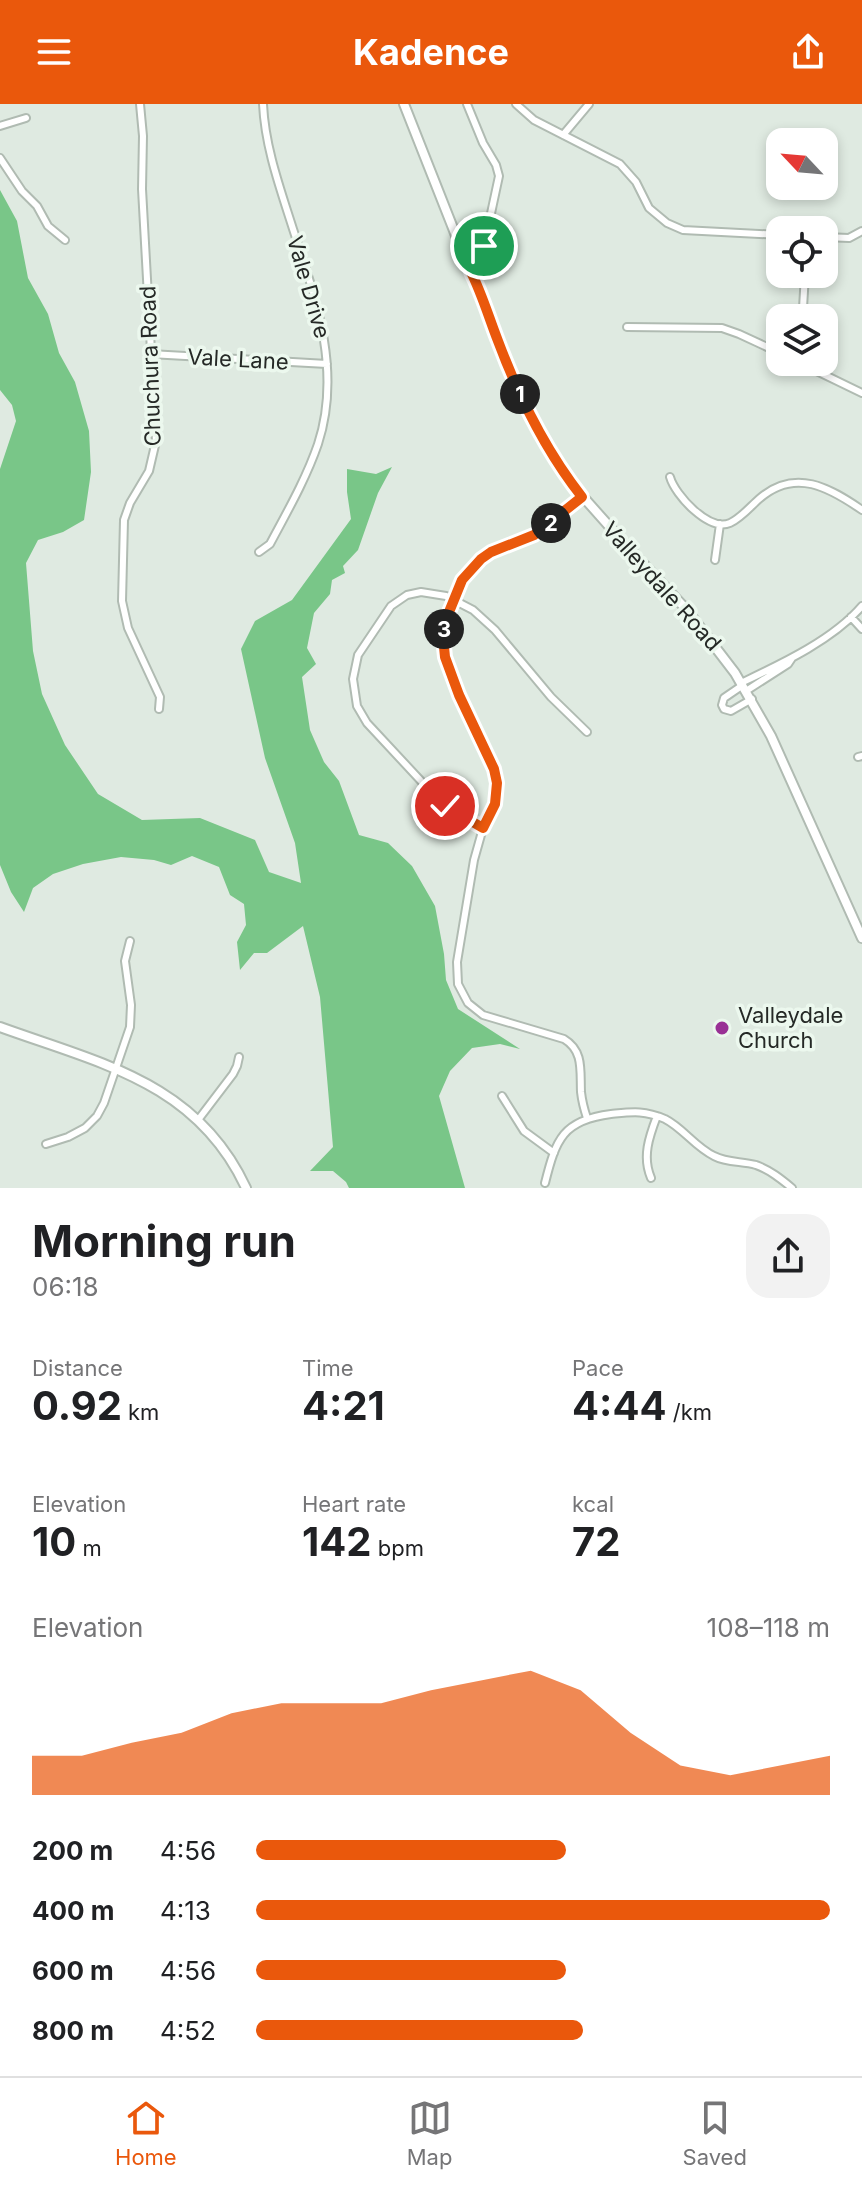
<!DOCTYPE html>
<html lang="en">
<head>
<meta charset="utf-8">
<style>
  :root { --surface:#fff; --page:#f2f2f2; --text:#202124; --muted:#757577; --line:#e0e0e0; --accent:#ea580c }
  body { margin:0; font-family:Inter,sans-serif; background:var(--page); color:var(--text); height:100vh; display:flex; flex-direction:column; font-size:30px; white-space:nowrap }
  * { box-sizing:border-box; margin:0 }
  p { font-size:26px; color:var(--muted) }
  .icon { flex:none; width:44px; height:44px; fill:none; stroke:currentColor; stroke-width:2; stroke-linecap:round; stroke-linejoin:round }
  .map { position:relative; height:1084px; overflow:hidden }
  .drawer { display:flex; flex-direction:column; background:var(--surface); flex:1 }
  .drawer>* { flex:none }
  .needle { width:52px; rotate:296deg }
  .tools { position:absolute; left:766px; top:24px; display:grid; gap:16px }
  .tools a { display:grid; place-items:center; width:72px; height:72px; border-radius:16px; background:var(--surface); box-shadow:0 4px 12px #0003; font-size:40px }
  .pin { position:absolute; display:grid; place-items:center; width:68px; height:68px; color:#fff; margin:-34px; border:4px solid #fff; border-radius:50%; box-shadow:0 2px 8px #0007 }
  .km { position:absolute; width:40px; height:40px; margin:-20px; border-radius:50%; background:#222; color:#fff; font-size:22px; line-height:40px; text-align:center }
  .round { display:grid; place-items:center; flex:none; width:84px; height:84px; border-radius:24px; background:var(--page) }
  .summary { display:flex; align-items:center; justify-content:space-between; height:136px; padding:0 32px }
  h1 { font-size:44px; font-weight:700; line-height:60px }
  .stats { display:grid; grid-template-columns:repeat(3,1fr); gap:12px; height:136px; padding:8px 32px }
  .stats div { display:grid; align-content:center }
  .stats b { font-size:40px; font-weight:700 }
  .stats small { font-size:22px; font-weight:400 }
  .stats p { font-size:22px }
  .chart { height:224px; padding:16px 32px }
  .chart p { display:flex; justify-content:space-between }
  .chart svg { width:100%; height:144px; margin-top:8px; fill:var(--accent); opacity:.7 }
  ul { padding:0 32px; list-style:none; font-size:26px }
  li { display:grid; grid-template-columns:128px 96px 1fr; align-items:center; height:60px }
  li i { height:20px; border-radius:10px; background:var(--accent) }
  header { display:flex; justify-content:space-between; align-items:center; height:104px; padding:0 32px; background:var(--accent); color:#fff; font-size:36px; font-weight:700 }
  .tabs { display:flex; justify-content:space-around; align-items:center; height:112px; border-top:2px solid var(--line); background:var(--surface); font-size:22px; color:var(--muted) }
  .tabs a { display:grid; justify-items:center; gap:4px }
  .tabs .on { color:var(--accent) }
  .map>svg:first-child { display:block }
  .water { fill:#79c688 }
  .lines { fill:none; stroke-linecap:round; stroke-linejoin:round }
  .street-casing { stroke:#b0bbb2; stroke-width:10 }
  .secondary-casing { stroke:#b0bbb2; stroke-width:12 }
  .street { stroke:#fff; stroke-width:6 }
  .secondary { stroke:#fff; stroke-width:8 }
  .route-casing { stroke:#fff; stroke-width:16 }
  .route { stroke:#ea580c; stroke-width:10 }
  .poi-dot { fill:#993195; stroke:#ecf8ee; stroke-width:3 }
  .labels { text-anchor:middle; stroke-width:7; stroke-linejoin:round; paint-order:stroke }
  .street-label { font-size:22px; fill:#252926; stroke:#ecf8ee }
  .poi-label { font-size:22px; fill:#252926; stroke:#ecf8ee; text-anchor:start }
</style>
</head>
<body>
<header><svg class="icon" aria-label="menu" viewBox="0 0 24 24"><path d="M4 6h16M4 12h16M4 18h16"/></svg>Kadence<svg class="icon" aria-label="share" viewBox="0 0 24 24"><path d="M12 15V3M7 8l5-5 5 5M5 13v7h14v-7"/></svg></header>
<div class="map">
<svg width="862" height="1084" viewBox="0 0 862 1084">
  <rect width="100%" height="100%" fill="#dfeae1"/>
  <path class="water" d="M0 86 17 117 28 174 48 210 59 249 75 278 89 327 91 368 84 416 63 428 38 436 26 459 33 547 42 590 65 641 98 690 142 716 200 714 255 736 269 768 301 779 295 739 265 654 241 545 255 517 292 496 351 415 347 388V365L376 370 392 363 378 389 358 446 343 462 345 469 332 476 330 490 314 509 307 544 316 560 302 573 310 626 324 658 339 677 359 731 388 739 412 762 435 802 444 850 446 876 458 905 520 945 500 940 472 944 450 967 439 992 465 1084H349L346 1078 333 1067H310L333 1043 320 893 303 822 267 849H254L240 866 237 838 246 821 244 800 230 791 219 763 192 752 171 761 154 756 121 753 83 760 53 770 33 784 24 808 11 788 0 761V365L16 317 12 301 0 286Z"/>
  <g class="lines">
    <defs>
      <path id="street" d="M140 0 143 32 142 85 156 337 149 367 130 399 124 416 122 497 128 524 160 593 159 605
        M467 0 483 39 496 61 499 72 484 142 478 159 471 168
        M516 0 534 16 620 60 636 78 649 104 667 119 683 126 780 131
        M0 22 26 14
        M563 31 589 0
        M0 54 22 87 37 102 48 122 65 136
        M824 133 849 134 862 127
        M801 214 803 204 805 170
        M627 223 722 224 739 230 780 249
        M150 250 327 260
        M798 258 862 289
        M670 373C675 391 709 428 730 419 741 414 751 402 759 395 795 363 830 384 862 406
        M582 393 534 431 491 448 481 455 465 471 449 508 443 533 445 553 459 591 494 665 497 679V693L483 724 474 756 457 858 458 880 468 899 483 911 564 935C584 947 580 967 581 988 582 997 584 1005 587 1014
        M259 448 270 440C287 408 306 375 318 340 342 267 316 195 293 125 280 84 265 43 263 0
        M715 456 720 420
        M851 513 862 525
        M741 579C781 560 833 536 862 502
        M743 581 724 594 722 601 724 605 731 607 752 595
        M746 587 788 560 792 554
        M858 653 862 652
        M483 724 455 709 434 691 367 619 357 602 353 575 358 551 391 502 407 491 421 488 446 492 473 506 495 526 551 593 587 628
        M502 992 524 1027 554 1049
        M198 1016 233 970 237 962 239 953
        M46 1040 68 1033 85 1024 97 1012 104 999 130 923 131 901 125 857 130 837
        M651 1074C642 1053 649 1033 657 1012
        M545 1079C556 1035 563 1016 611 1010 632 1008 644 1006 665 1015 683 1024 695 1043 714 1052 727 1059 742 1057 756 1061 770 1066 781 1075 792 1084"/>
      <path id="secondary" d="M404 0 511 271 538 327 577 386 625 440 686 505 735 569 771 632 862 834
        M0 923C99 959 197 978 246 1084"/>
    </defs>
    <use href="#street" class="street-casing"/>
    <use href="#secondary" class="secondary-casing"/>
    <use href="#street" class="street"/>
    <use href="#secondary" class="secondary"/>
  </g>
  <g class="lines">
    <defs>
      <path id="route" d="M445 702 483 724 495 700 497 679 494 665 459 591 445 553 443 533 449 508 462 476 481 455 491 448 534 431 582 393C545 346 519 293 498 237 489 214 482 190 471 168L478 159 484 142"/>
    </defs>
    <use href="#route" class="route-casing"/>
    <use href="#route" class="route"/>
  </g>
  <circle class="poi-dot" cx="722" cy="924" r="8"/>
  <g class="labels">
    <g class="street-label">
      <text transform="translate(309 183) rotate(74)" y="8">Vale Drive</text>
      <text transform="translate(238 255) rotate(3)" y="8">Vale Lane</text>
      <text transform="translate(150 262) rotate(-92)" y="8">Chuchura Road</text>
      <text transform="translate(662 482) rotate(48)" y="8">Valleydale Road</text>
    </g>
    <g class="poi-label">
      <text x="738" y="919">Valleydale<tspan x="738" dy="25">Church</tspan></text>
    </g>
  </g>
</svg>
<div class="tools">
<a><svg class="needle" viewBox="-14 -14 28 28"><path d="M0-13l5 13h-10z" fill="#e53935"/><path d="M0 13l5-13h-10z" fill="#757577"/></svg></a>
<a><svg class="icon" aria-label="locate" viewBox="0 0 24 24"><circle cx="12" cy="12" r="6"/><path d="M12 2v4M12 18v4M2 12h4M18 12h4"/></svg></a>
<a><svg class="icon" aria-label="layers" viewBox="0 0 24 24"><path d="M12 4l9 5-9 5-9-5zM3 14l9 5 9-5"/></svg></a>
</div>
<div class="pin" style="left:484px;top:142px;background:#1e9e55"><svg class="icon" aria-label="arrive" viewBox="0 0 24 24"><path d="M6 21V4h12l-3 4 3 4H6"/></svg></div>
<div class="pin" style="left:445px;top:702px;background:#d93025"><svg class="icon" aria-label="check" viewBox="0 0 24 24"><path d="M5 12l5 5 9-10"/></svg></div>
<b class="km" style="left:520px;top:290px">1</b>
<b class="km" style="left:551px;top:419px">2</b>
<b class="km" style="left:444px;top:525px">3</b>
</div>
<section class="drawer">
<div class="summary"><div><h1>Morning run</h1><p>06:18</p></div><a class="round"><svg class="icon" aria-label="share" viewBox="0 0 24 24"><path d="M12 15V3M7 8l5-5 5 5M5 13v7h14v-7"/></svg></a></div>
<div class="stats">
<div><p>Distance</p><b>0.92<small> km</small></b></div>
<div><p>Time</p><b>4:21</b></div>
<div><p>Pace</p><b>4:44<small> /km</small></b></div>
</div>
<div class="stats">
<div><p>Elevation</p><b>10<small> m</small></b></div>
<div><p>Heart rate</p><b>142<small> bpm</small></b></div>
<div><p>kcal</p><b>72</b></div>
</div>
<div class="chart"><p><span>Elevation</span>108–118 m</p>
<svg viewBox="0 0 160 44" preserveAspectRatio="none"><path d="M0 44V32L10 32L20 28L30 25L40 19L50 16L60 16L70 16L80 12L90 9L100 6L110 12L120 25L130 35L140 38L150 35L160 32V44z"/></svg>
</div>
<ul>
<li><b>200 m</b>4:56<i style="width:54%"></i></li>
<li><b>400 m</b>4:13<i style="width:100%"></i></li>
<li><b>600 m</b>4:56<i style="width:54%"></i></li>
<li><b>800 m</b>4:52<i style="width:57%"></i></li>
</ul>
</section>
<nav class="tabs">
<a class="on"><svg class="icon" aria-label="home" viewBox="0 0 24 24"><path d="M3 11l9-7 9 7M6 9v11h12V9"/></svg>Home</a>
<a><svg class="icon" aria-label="map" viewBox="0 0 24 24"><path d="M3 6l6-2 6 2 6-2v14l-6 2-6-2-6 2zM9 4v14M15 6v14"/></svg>Map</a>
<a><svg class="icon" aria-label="saved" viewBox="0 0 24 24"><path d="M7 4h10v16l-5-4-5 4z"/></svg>Saved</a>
</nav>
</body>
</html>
